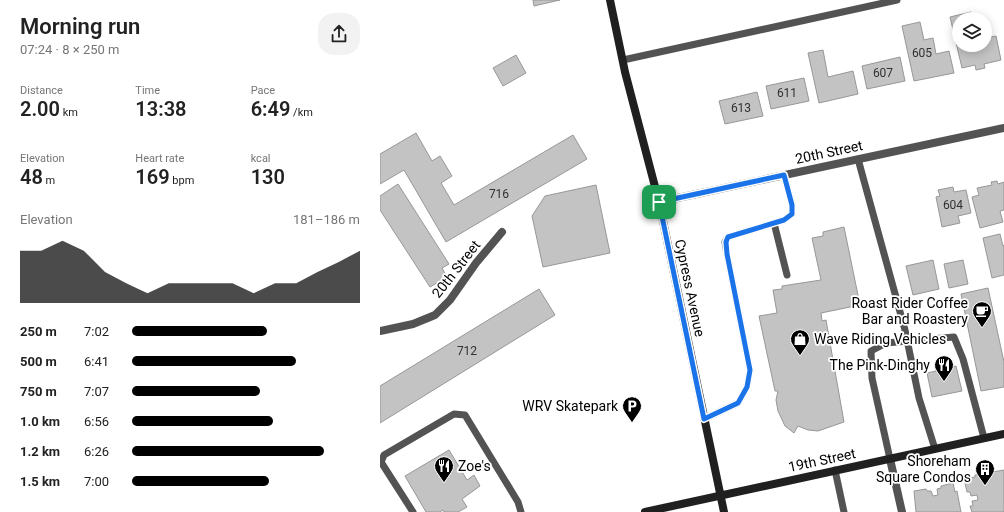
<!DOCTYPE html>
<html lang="en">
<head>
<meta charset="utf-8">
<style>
  :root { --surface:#fff; --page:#f2f2f2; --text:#222; --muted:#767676; --accent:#000 }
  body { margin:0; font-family:Roboto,sans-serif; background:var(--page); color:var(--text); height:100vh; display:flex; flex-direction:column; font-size:15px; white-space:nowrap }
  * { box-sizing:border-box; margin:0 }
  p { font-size:13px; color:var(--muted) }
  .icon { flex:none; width:22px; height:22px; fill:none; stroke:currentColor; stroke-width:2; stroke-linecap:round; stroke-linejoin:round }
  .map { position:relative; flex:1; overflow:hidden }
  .sheet { display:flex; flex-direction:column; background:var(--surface); width:380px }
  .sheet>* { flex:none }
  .fabs { position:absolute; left:572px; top:12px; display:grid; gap:8px }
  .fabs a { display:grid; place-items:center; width:40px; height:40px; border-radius:50%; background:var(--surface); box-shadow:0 2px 10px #0003; font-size:20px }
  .pin { position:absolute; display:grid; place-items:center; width:34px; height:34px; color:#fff; margin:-17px; border-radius:8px; box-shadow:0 2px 6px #0006 }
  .round { display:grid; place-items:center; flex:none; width:42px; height:42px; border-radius:16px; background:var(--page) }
  .head { display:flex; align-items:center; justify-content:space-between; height:68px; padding:0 20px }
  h1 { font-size:22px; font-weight:600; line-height:30px }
  .stats { display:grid; grid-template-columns:repeat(3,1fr); gap:6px; height:68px; padding:4px 20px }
  .stats div { display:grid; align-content:center }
  .stats b { font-size:20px; font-weight:600 }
  .stats small { font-size:11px; font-weight:400 }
  .stats p { font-size:11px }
  .chart { height:112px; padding:8px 20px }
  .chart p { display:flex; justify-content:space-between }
  .chart svg { width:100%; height:72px; margin-top:4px; fill:var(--accent); opacity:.7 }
  ul { padding:0 20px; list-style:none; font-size:13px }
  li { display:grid; grid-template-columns:64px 48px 1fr; align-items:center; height:30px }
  li i { height:10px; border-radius:5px; background:var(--accent) }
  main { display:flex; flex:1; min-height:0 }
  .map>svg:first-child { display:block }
  .building { fill:#c3c3c3; stroke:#979797 }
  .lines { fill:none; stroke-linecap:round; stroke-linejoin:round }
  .lane { stroke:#535353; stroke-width:7 }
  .street { stroke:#535353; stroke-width:8 }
  .secondary { stroke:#202020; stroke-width:8 }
  .route-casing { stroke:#fff; stroke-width:8 }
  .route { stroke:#1a73e8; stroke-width:5 }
  .labels { text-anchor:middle; stroke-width:3.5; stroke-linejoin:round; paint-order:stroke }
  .number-label { font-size:12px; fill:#313131 }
  .street-label { font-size:14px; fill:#000; stroke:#fff }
  .poi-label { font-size:14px; fill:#000; stroke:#fff; text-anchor:end }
</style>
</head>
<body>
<main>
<section class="sheet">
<div class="head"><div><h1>Morning run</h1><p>07:24 · 8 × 250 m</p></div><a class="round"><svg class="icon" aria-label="share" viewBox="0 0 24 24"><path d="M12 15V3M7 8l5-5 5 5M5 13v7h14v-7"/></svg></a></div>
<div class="stats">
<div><p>Distance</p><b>2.00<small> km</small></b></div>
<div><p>Time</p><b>13:38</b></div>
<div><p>Pace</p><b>6:49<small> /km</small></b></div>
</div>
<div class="stats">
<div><p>Elevation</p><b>48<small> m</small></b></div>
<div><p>Heart rate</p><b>169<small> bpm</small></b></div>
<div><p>kcal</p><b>130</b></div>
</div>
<div class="chart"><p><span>Elevation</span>181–186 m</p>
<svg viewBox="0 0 160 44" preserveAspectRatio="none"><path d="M0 44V12L10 12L20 6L30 12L40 25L50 32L60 38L70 32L80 32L90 32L100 32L110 38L120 32L130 32L140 25L150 19L160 12V44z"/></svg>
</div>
<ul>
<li><b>250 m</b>7:02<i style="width:59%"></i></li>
<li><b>500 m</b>6:41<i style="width:72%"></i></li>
<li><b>750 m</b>7:07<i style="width:56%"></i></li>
<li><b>1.0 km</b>6:56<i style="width:62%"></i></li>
<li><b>1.2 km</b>6:26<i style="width:84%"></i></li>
<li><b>1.5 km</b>7:00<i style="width:60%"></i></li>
</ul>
</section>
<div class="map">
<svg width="624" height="512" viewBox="0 0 624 512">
  <rect width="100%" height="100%" fill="#fff"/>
  <path class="building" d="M153 0H180L154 6Z
    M591 12 593 19H579V45H605V38L616 36 621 60 604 64 605 68 596 70 595 65 582 68 570 17Z
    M540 22 544 40 553 38 556 54 569 51 574 73 534 81 522 26Z
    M443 50 448 77 473 71 478 94 439 103 428 53Z
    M136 55 146 73 123 86 113 68Z
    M520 57 525 81 487 89 482 66Z
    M424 78 429 101 391 109 386 86Z
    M377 92 383 116 345 124 339 101Z
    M36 133 52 161 60 156 72 176 61 183 74 205 193 135 207 159 66 242 24 170 0 184V154Z
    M617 181 618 184 624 182V210L620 211 623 222 600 228 592 197 599 195 597 188 612 185 611 182Z
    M18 184 69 264 62 268 67 277 50 287 0 210V196Z
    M216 185 230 253 163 267 152 216 165 196Z
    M573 187 574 192 586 190 591 213 578 216 580 223 562 227 556 197 560 196 558 190Z
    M464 227 480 305 441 313 442 321 446 320 464 422 438 431 428 430 418 426 414 433 405 426 398 411 396 400 398 391H395L379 316 397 313 393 290 402 289V286L441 280 432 238 443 236V232Z
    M620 234 623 246 624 245V275L612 278 603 238Z
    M553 260 559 289 533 295 526 266Z
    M583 260 588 284 569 288 564 264Z
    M608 288 624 362V387L601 391 581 294Z
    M159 289 175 315 0 423V386Z
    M563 365 564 369 576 366 582 391 552 397 547 373 556 371 555 367Z
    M69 450 87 480 94 475 100 486 82 499 87 507 78 512H64L63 510 60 512H46L25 476Z
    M624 470V512H592L590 506H593L592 501 598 500 597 495 591 496 590 492H587L584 479 595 477V475Z
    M573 483 575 492 577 491 581 512H536L534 491 546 489 547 491H551L553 496 558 495 557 489 561 488V486Z"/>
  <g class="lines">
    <path class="lane" d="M243 60 517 0
      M478 159 525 330 539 398 555 449
      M394 223 407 275
      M324 419 358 403 367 387 370 370 347 254 345 242 348 237 404 220 412 214V205L404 175
      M510 459 492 378 491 351 506 343 574 337 583 359 604 438
      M455 470 464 512
      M33 512 1 462 4 455 74 414 85 415 138 502 141 512"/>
    <path class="street" d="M279 202 624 128
      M0 331 33 324 55 315 70 300 96 263 122 232
      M510 459 522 512"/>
    <path class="secondary" d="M230 0 245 72 279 202 344 512
      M265 512 624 434"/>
  </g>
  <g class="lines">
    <defs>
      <path id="route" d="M404 175 412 205V214L404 220 348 237 346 242 347 254 370 370 367 387 358 403 324 419 279 202Z"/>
    </defs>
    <use href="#route" class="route-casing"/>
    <use href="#route" class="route"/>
  </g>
  <defs>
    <symbol id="cafe-pin" viewBox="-11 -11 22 30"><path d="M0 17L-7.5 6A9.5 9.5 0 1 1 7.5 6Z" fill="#000" stroke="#fff"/><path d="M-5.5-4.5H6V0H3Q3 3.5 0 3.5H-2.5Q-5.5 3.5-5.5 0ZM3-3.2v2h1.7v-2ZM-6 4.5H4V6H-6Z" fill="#fff"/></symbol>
    <symbol id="shop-pin" viewBox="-11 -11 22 30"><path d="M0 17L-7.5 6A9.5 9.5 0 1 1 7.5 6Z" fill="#000" stroke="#fff"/><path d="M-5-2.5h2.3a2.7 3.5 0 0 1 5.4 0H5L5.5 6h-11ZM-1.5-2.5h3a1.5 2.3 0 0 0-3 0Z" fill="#fff"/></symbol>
    <symbol id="restaurant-pin" viewBox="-11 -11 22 30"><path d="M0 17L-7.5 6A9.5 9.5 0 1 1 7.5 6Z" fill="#000" stroke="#fff"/><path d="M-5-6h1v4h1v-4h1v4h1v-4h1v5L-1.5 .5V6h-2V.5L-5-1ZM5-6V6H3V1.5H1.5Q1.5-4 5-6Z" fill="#fff"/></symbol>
    <symbol id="parking-pin" viewBox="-11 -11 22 30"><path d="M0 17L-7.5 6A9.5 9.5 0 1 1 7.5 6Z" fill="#000" stroke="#fff"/><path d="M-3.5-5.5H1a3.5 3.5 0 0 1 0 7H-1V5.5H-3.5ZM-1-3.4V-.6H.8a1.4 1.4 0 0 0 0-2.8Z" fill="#fff"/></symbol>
    <symbol id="building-pin" viewBox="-11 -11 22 30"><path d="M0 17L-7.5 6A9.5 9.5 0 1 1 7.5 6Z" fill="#000" stroke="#fff"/><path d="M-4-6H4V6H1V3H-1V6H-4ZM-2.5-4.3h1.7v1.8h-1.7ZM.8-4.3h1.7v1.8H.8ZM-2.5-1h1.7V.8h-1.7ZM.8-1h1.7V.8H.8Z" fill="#fff"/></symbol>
  </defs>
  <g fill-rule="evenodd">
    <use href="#cafe-pin" x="591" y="300" width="22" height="30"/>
    <use href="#shop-pin" x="409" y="328" width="22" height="30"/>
    <use href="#restaurant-pin" x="553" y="354" width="22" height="30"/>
    <use href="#parking-pin" x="241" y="395" width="22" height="30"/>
    <use href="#restaurant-pin" x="53" y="455" width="22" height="30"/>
    <use href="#building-pin" x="594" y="458" width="22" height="30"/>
  </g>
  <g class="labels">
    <g class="number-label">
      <text x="542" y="57">605</text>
      <text x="503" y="77">607</text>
      <text x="407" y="97">611</text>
      <text x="361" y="112">613</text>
      <text x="119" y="198">716</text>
      <text x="573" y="209">604</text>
      <text x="87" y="355">712</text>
    </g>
    <g class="street-label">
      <text transform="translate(449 152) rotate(-12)" y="5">20th Street</text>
      <text transform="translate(76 269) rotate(-52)" y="5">20th Street</text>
      <text transform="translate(310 288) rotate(78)" y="5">Cypress Avenue</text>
      <text transform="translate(442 460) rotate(-12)" y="5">19th Street</text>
    </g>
    <g class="poi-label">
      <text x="588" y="308">Roast Rider Coffee<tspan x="588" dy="16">Bar and Roastery</tspan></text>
      <text x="434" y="344" text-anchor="start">Wave Riding Vehicles</text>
      <text x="550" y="370">The Pink-Dinghy</text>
      <text x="238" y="411">WRV Skatepark</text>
      <text x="591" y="466">Shoreham<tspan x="591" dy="16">Square Condos</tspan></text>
      <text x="78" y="471" text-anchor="start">Zoe's</text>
    </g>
  </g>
</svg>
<div class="fabs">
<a><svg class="icon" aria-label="layers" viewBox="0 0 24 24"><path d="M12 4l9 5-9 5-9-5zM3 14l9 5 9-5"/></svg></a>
</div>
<div class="pin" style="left:279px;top:202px;background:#1e9e55"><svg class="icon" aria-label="arrive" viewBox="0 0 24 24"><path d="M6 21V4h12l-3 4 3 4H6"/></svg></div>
</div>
</main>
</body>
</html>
